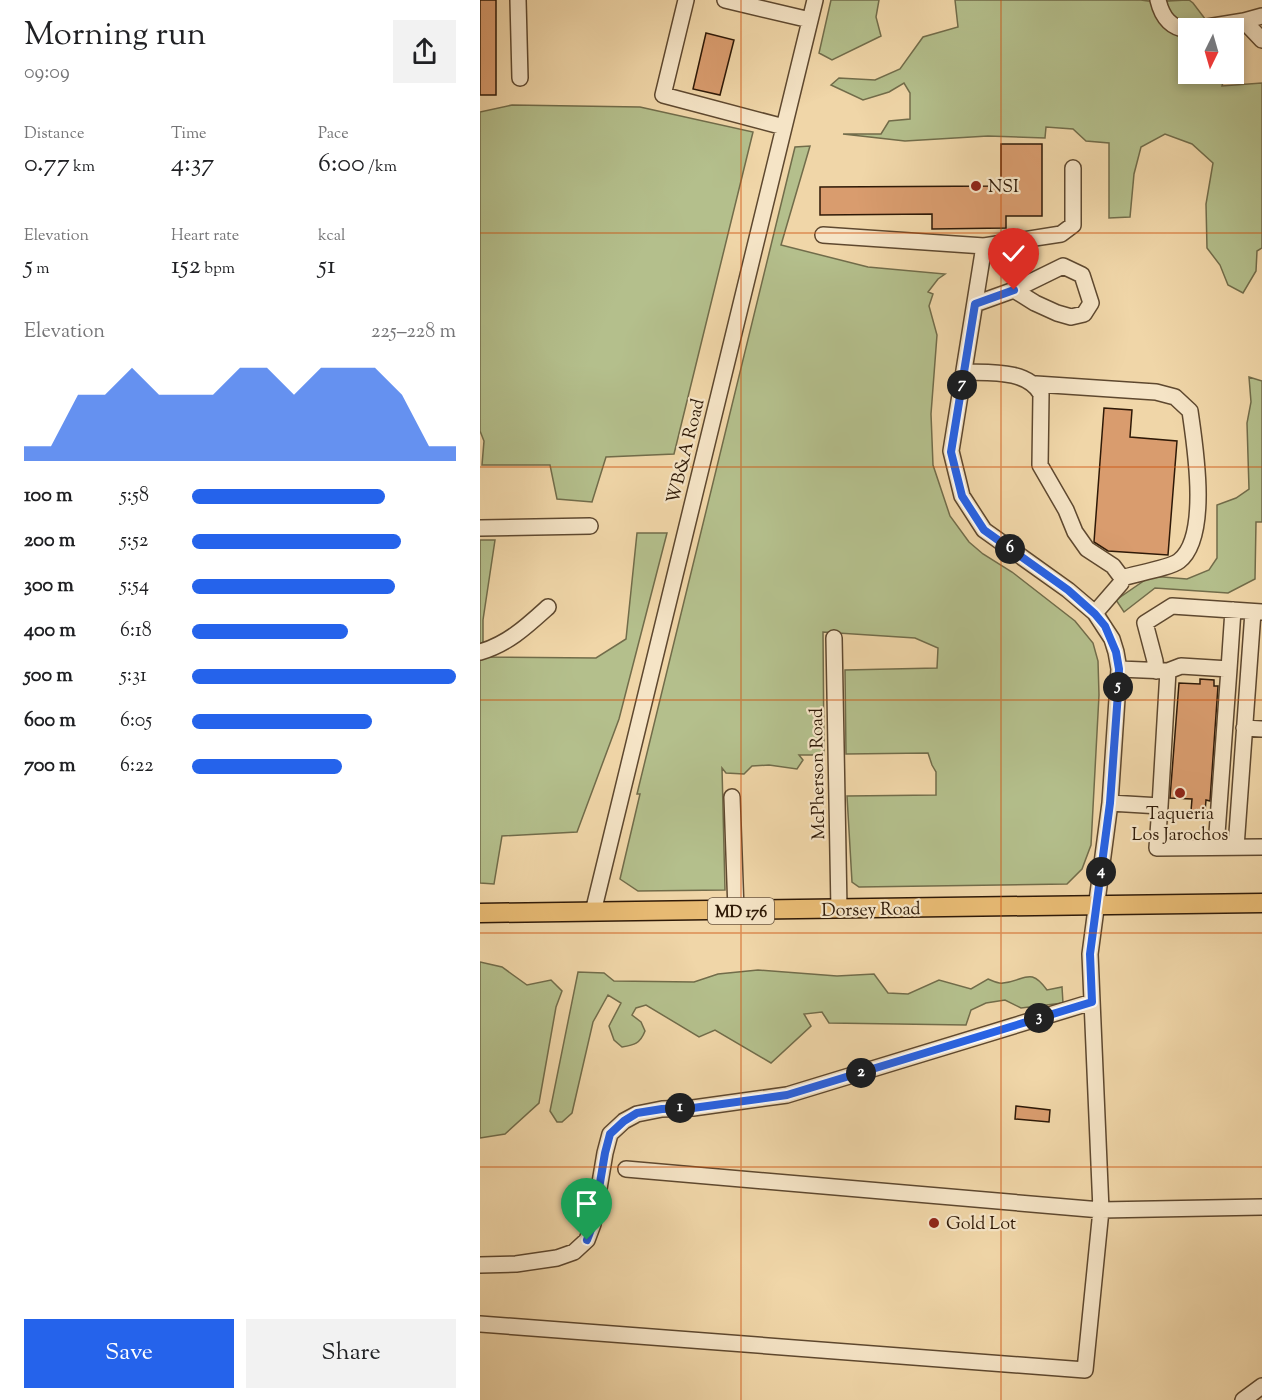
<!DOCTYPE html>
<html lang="en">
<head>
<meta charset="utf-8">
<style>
  :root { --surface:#fff; --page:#f2f2f2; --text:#202124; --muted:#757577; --accent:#2563eb }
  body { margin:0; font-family:"Sorts Mill Goudy",serif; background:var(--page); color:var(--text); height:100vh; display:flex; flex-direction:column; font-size:22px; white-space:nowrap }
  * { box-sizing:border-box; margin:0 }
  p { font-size:20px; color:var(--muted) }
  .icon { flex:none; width:33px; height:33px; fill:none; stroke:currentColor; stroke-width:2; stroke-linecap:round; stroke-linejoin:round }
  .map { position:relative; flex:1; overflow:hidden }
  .side { display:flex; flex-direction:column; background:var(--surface); width:480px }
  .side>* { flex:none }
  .needle { width:39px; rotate:185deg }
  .fabs { position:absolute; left:698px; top:18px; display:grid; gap:12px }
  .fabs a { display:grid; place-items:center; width:66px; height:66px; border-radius:0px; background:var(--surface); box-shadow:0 3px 9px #0003; font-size:30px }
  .pin { position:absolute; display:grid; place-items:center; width:51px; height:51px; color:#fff; margin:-62px -26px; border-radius:50% 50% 50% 0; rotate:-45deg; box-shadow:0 0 6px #0007 }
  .pin .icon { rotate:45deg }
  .km { position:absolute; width:30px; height:30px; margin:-15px; border-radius:50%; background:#222; color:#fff; font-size:16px; line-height:30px; text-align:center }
  .round { display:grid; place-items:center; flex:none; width:63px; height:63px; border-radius:0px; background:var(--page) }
  .head { display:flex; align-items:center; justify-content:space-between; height:102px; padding:0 24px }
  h1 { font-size:33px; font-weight:600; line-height:45px }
  .metrics { display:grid; grid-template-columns:repeat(3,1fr); gap:9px; height:102px; padding:6px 24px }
  .metrics div { display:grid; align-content:center }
  .metrics b { font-size:26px; font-weight:600 }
  .metrics small { font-size:16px; font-weight:400 }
  .metrics p { font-size:16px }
  .chart { height:168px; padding:12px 24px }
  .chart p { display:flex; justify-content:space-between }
  .chart svg { width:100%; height:108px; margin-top:6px; fill:var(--accent); opacity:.7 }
  .action { display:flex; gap:12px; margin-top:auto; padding:12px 24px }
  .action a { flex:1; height:69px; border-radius:0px; background:var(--accent); color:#fff; font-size:24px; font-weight:600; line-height:69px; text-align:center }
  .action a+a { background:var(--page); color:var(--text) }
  ul { padding:0 24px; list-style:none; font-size:20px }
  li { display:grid; grid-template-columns:96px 72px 1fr; align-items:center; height:45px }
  li i { height:15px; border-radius:8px; background:var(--accent) }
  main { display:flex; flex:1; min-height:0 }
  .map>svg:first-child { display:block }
  .green { fill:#b4bf8c; stroke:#716c4a; stroke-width:1.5 }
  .building { fill:#d99c6e; stroke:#2e1907; stroke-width:1.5 }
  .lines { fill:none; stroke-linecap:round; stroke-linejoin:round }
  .minor-casing { stroke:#5e482f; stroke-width:18 }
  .major-casing { stroke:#2e1907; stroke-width:21 }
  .minor { stroke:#f5e4c6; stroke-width:15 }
  .major { stroke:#e8bb74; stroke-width:18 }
  .route-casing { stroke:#fff; stroke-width:12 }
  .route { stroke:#2563eb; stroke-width:8 }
  .grid { fill:none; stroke:#cc4f0b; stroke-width:1.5; stroke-opacity:0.55 }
  .poi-dot { fill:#8f2418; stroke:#f5e4c6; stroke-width:2 }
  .labels { text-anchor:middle; stroke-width:4.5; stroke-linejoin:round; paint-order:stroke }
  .shield { fill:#f5e4c6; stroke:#6a5640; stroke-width:1.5 }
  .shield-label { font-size:16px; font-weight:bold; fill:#2e1907 }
  .poi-label { font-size:18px; fill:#2e1907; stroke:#f5e4c6; text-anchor:start }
  .street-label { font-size:18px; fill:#2e1907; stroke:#f5e4c6 }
</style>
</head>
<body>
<main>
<section class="side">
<div class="head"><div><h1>Morning run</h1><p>09:09</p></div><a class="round"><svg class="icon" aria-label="share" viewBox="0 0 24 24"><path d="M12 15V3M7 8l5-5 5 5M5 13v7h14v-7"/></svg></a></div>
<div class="metrics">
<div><p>Distance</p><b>0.77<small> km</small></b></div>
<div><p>Time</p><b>4:37</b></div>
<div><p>Pace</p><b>6:00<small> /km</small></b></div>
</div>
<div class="metrics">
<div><p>Elevation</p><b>5<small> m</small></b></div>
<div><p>Heart rate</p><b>152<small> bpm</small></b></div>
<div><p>kcal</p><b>51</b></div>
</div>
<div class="chart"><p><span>Elevation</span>225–228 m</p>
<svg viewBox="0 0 160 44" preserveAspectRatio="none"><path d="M0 44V38L10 38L20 17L30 17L40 6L50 17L60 17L70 17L80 6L90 6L100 17L110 6L120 6L130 6L140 17L150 38L160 38V44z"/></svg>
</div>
<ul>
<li><b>100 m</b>5:58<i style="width:73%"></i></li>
<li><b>200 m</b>5:52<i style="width:79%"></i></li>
<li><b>300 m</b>5:54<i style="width:77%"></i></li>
<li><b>400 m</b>6:18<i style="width:59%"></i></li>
<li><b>500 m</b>5:31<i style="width:100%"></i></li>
<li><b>600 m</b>6:05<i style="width:68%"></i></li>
<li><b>700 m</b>6:22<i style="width:57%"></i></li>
</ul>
<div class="action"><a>Save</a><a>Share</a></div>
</section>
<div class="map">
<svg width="782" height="1400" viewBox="0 0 782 1400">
  <rect width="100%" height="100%" fill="#f0d6a8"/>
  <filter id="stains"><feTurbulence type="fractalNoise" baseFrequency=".00333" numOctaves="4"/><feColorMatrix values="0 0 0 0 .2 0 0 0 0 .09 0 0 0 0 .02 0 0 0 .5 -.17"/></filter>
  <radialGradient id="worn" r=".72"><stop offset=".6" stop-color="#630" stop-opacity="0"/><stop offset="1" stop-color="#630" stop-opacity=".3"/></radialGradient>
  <path class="green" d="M351 0H399L396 17 401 36 352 60 339 53Z
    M475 0H661C676 3 693 0 709 0L713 3 732 28H708V74H745L742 86 782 83V248L777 251 776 271 763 293 748 285 740 265 727 248 726 204 733 163 712 144 685 134 661 147 654 174 650 217 629 218V143L606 141 593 129 566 127 565 138 508 136 425 141 363 134H401L409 121 430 119V93L424 83 409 92 383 100 351 85 359 78 395 80 420 69 443 37 478 27Z
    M32 105 160 107 273 132 194 454 126 457 112 502 77 499 70 465H2L4 441 0 431V112Z
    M330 146 301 245 388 267 465 274 458 279 448 292 453 294 449 306 457 335 451 414 453 465 470 516 489 542 503 554 532 572 595 621 613 643 618 661 619 695 611 845 602 869 587 884 379 887 372 882 367 796 456 795V772L452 765 448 753 366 754 365 670 457 668 458 648 435 638 343 632 344 755H319L323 760 317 769 289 765 272 766 264 774 246 773 242 768 245 890 158 891 140 879 160 794H157L315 147Z
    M769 377 782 381V522H776L775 579 748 593 675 588 644 612 636 600 671 576 707 579 729 570 737 558V505L756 498 769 489 767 423 771 402Z
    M157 533H187L139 719 97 832 22 836 14 884 0 883V540H15L3 620V657L116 658 146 639Z
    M0 962 22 967 47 985 71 980 82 991 76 1007 59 1103 25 1134 0 1138Z
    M278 970 357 976 394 974 408 993 428 994 459 980 491 989 508 979C513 981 518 984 523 983 545 981 550 966 567 990L582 987 583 1003 541 1008 525 1000 506 1003 491 1010 486 1025 349 1023 342 1012 324 1014 331 1026 291 1063 235 1030 219 1037 166 1005 156 1008 152 1015 161 1022 165 1031C160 1044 154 1045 142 1047L134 1040 129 1026 141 1003 128 995 113 1022 92 1113 82 1122H77L70 1111 98 972 124 973 134 981 214 982 238 974Z"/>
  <path class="building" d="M0 0H16V95H0Z
    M226 33 254 40 240 95 213 89Z
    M521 144H562V216H526V228L452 229V214L340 215V187L521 186Z
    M624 408 652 410 650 437 697 441 688 555 628 551 614 542Z
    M720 679 734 680V686H738L730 801 726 800 725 812 711 811 712 799 690 798 699 683 720 684Z
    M536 1106 570 1110 569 1122 535 1119Z"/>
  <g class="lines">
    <defs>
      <path id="minor" d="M38 0 40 78
        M206 0 183 95 304 127
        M245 0 330 20
        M678 0C682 17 690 28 708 30
        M764 21 782 16
        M721 28 764 21 782 40
        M504 246 581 234 593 225V168
        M495 304 534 290 555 303 577 313 591 317 604 314 611 303 602 275 583 266 534 290
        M484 372C509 373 547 369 561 394L560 465 586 510 595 532 607 549 633 566 642 578 641 583 615 613
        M556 384 676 392 695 397 710 411C715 446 730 537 699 561 690 568 654 574 642 578
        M0 528 110 526
        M354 638 359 909
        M0 652C28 644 47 626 68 607
        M676 671 675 661 665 623 692 606 782 612
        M688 671 701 666 749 669 753 610
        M764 728 782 729
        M252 797 256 911
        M630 803 680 806 688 671 639 669
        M680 806 677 848 782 847
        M736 847 749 669
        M756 847 773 612
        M113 912 335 0
        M146 1169 621 1210 782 1207
        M0 1265 36 1264 77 1258 94 1252 107 1240 113 1224 125 1153 130 1134 144 1121 157 1114 182 1109 213 1108 307 1095 612 1002
        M0 1324 605 1370 621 1210 610 954 630 803 639 669 636 652 632 639 615 613 588 590 504 530 482 496 471 451 504 246 343 235
        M763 1400 782 1386"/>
      <path id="major" d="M0 913 782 903"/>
    </defs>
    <use href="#minor" class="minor-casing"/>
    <use href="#major" class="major-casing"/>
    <use href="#minor" class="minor"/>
    <use href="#major" class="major"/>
  </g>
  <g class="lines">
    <defs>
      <path id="route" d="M107 1240 113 1224 125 1153 130 1134 144 1121 157 1113 182 1109 213 1108 307 1095 612 1002 610 954 630 803 638 693 639 669 636 652 625 626 615 614 588 590 504 530 482 496 471 452 495 304 534 290"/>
    </defs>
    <use href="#route" class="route-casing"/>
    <use href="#route" class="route"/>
  </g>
  <path class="grid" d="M261 0V1400M521 0V1400M0 233H782M0 467H782M0 700H782M0 933H782M0 1167H782"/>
  <g class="poi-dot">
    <circle cx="496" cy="186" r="6"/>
    <circle cx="700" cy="793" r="6"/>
    <circle cx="454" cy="1223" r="6"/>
  </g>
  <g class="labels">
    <rect class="shield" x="228" y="898" width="66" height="26" rx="4.5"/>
    <g class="shield-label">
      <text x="261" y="917">MD 176</text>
    </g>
    <g class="poi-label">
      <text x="508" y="192">NSI</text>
      <text x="700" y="819" text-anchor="middle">Taqueria<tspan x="700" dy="21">Los Jarochos</tspan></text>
      <text x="466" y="1229">Gold Lot</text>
    </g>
    <g class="street-label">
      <text transform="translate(205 451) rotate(-76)" y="6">WB&amp;A Road</text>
      <text transform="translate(337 774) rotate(-91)" y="6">McPherson Road</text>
      <text transform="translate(391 909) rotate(-1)" y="6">Dorsey Road</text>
    </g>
  </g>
  <rect width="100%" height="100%" filter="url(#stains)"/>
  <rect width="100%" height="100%" fill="url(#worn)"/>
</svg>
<div class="fabs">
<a><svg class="needle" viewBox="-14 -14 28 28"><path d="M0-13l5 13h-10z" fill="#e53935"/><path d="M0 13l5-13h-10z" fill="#757577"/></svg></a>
</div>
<div class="pin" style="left:107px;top:1240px;background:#1e9e55"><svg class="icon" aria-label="arrive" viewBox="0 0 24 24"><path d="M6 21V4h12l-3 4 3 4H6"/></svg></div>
<div class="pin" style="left:534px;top:290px;background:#d93025"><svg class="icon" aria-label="check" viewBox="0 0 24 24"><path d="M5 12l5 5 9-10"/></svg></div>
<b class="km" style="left:200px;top:1108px">1</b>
<b class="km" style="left:381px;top:1073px">2</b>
<b class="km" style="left:559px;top:1018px">3</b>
<b class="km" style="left:621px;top:872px">4</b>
<b class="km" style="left:638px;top:687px">5</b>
<b class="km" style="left:530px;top:549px">6</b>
<b class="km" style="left:482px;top:385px">7</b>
</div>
</main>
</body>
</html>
